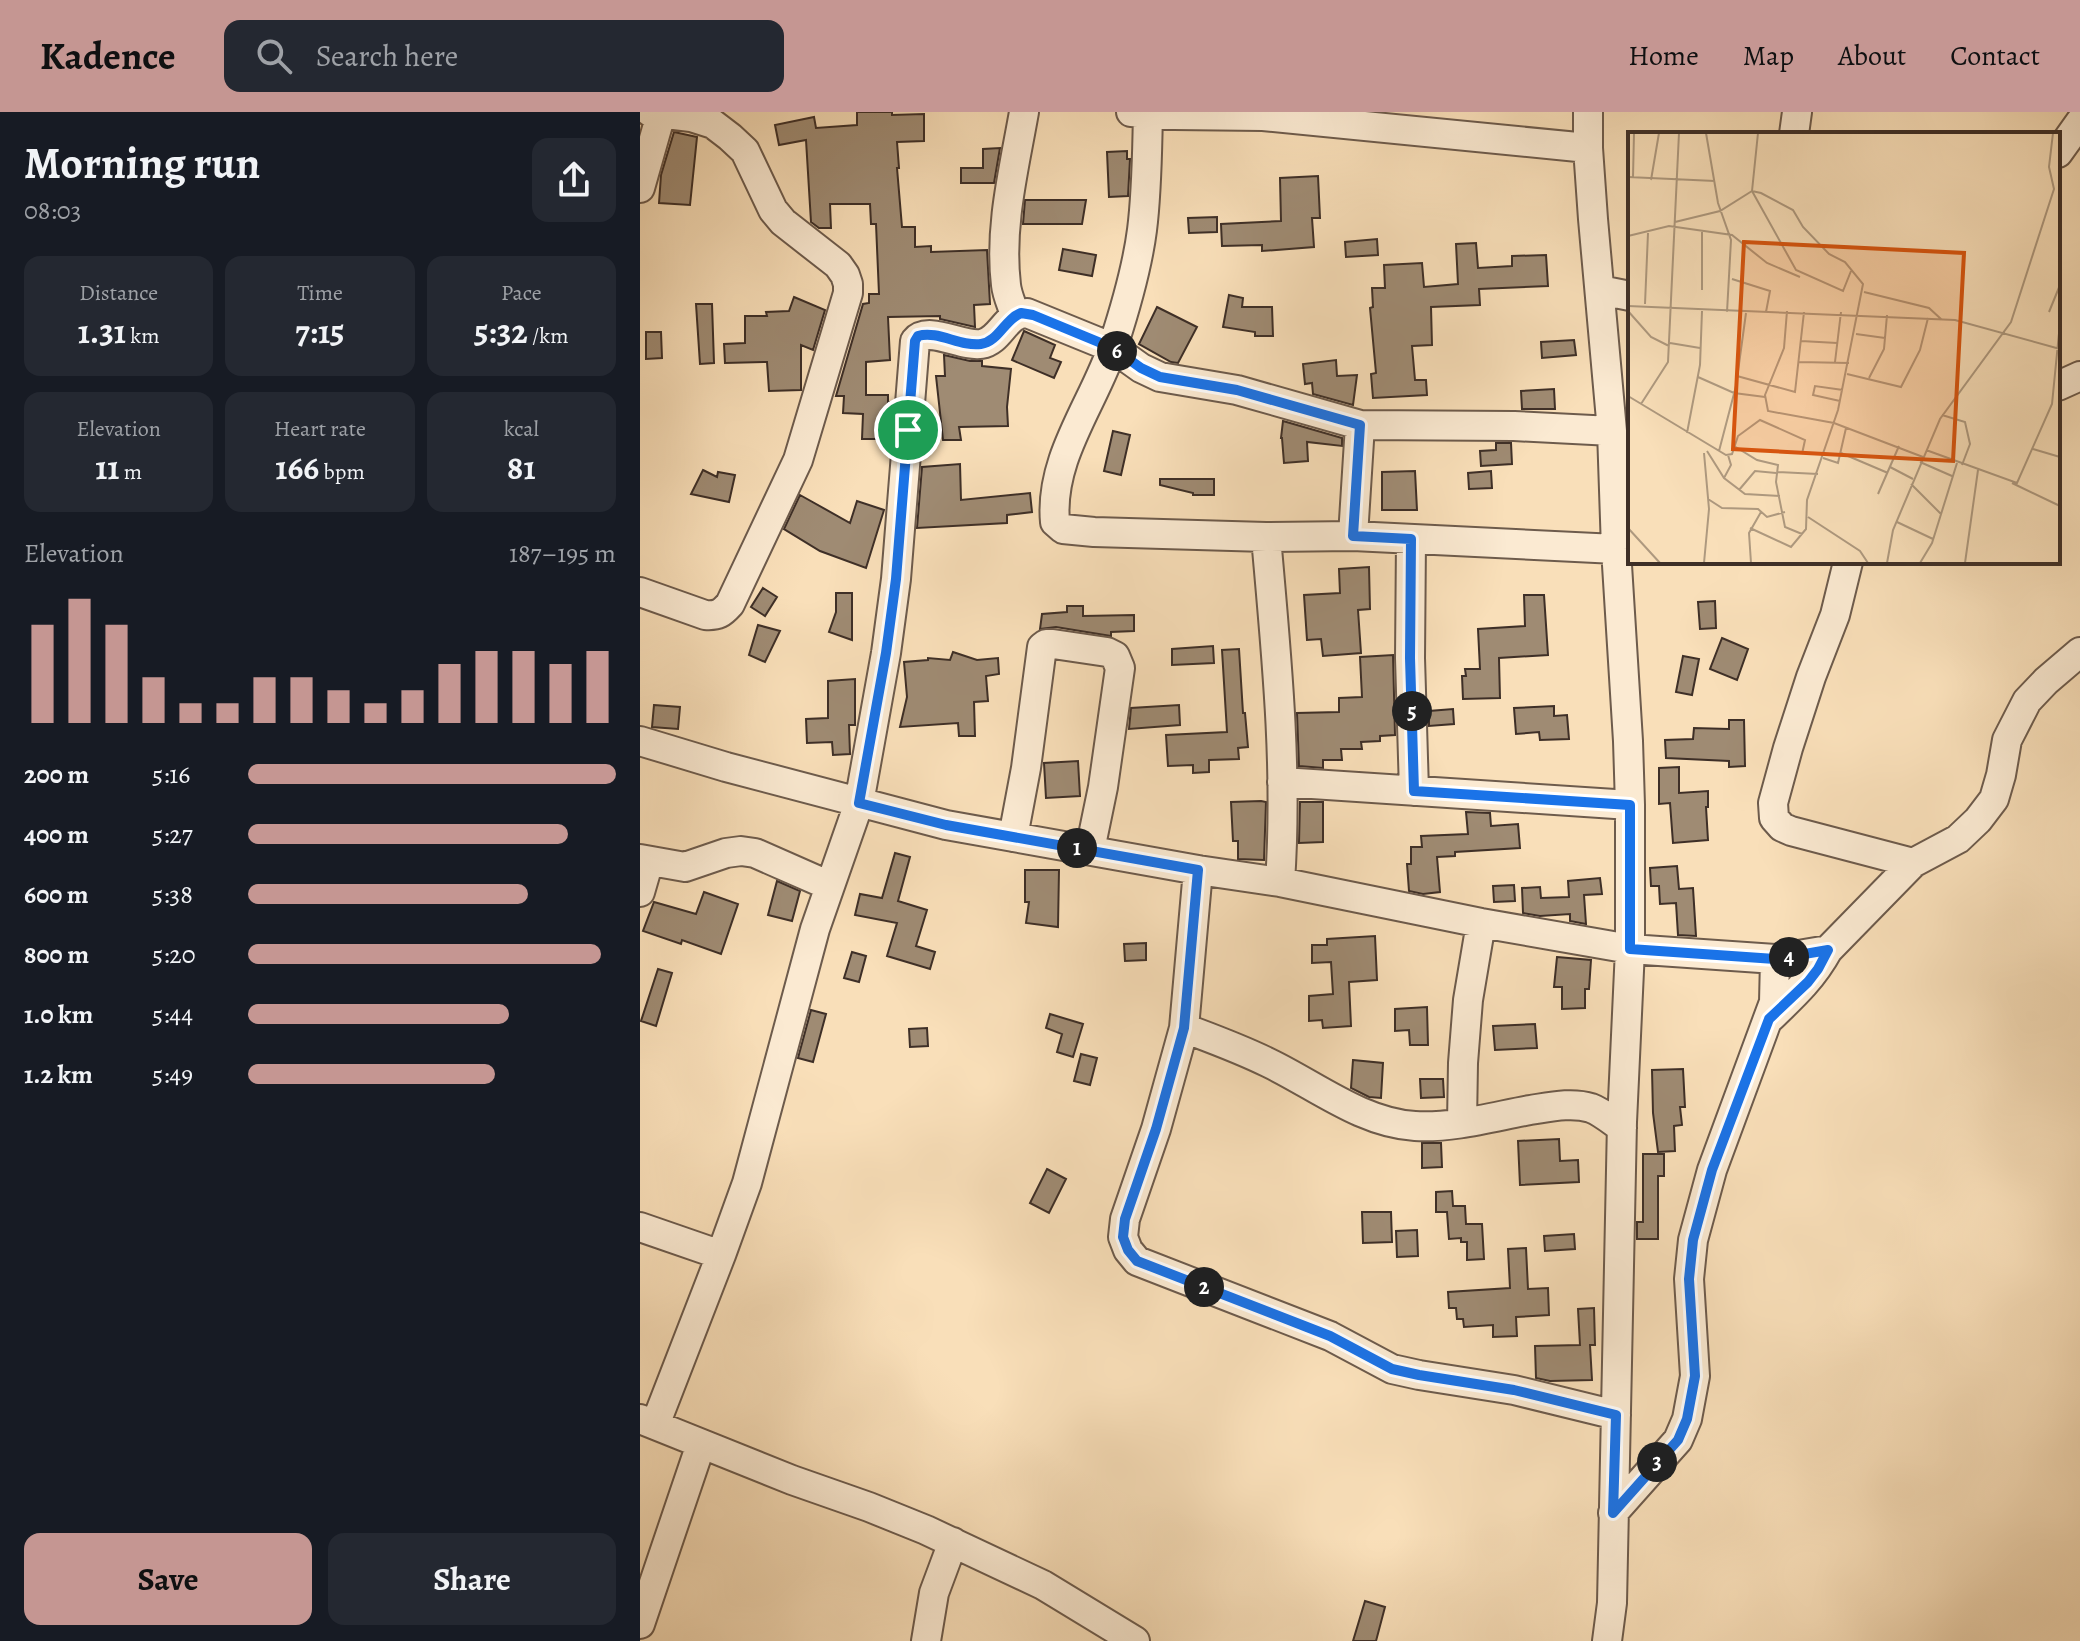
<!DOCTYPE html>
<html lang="en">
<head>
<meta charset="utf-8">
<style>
  :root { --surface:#171b24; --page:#242831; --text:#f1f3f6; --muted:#9ea1a6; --accent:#c59692 }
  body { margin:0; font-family:Alegreya,serif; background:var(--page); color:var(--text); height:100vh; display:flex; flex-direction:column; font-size:30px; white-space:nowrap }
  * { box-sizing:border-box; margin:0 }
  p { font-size:26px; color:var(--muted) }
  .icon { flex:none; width:44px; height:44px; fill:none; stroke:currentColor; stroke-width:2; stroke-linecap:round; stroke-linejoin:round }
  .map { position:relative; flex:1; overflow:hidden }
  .panel { display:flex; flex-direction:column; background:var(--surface); width:640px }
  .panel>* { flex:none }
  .pin { position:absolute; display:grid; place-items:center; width:68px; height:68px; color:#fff; margin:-34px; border:4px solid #fff; border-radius:50%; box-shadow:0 2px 8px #0007 }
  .km { position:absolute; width:40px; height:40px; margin:-20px; border-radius:50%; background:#222; color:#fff; font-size:22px; line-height:40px; text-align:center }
  .round { display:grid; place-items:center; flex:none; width:84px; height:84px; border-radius:16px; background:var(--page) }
  .overview { display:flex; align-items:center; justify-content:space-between; height:136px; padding:0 24px }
  h1 { font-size:44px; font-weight:600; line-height:60px }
  .metrics { display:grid; grid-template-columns:repeat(3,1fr); gap:12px; height:136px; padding:8px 24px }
  .metrics div { display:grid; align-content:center; border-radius:16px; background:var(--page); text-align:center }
  .metrics b { font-size:34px; font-weight:600 }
  .metrics small { font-size:22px; font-weight:400 }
  .metrics p { font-size:22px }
  .chart { height:224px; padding:16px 24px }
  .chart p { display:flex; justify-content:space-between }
  .chart svg { width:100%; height:144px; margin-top:8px; stroke:var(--accent); stroke-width:6 }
  .cta { display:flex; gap:16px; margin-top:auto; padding:16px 24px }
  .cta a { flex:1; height:92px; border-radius:16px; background:var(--accent); color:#111; font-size:32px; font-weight:600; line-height:92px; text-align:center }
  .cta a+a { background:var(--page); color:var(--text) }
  ul { padding:0 24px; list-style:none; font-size:26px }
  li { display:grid; grid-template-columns:128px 96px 1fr; align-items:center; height:60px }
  li i { height:20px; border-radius:10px; background:var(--accent) }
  header { display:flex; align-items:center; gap:48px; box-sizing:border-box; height:112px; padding:0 40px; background:var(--accent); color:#111 }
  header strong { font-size:38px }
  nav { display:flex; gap:44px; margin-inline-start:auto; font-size:28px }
  .search { width:560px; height:72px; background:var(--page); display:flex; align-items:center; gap:20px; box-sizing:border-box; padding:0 28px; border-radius:16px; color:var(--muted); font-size:30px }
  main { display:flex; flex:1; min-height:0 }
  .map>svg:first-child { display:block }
  .building { fill:#9f8b73; stroke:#3e2f27; stroke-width:2 }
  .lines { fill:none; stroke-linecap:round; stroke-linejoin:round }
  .minor-casing { stroke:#6d5b4c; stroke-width:32 }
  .minor { stroke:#fbead2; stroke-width:28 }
  .route-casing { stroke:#fff; stroke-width:16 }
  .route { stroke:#1a73e8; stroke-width:10 }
  .inset-road { fill:none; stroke:#ae997f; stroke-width:2 }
  .view { fill:#d7550f; fill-opacity:0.15; stroke:#d7550f; stroke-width:4 }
  .inset-edge { fill:none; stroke:#3e2f27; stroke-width:4 }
</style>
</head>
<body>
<header>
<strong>Kadence</strong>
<div class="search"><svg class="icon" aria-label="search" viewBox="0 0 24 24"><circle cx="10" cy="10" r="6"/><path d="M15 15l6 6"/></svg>Search here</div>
<nav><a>Home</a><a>Map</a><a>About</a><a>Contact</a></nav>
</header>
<main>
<section class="panel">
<div class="overview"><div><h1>Morning run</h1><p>08:03</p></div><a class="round"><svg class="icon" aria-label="share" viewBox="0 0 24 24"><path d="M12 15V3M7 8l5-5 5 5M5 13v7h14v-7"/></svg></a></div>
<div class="metrics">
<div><p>Distance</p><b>1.31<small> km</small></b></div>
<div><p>Time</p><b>7:15</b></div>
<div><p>Pace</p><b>5:32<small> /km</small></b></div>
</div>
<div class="metrics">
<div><p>Elevation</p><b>11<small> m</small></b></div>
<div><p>Heart rate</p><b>166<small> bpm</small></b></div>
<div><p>kcal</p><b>81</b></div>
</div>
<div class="chart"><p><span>Elevation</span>187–195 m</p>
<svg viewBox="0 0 160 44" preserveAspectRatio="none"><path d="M5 44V14M15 44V6M25 44V14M35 44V30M45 44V38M55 44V38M65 44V30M75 44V30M85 44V34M95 44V38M105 44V34M115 44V26M125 44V22M135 44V22M145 44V26M155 44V22"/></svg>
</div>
<ul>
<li><b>200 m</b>5:16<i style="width:100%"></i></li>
<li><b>400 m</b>5:27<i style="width:87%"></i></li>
<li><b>600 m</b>5:38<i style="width:76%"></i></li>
<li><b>800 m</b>5:20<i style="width:96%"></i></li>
<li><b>1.0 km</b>5:44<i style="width:71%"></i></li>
<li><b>1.2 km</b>5:49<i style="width:67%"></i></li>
</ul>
<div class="cta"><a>Save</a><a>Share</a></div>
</section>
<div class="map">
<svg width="1440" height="1529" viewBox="0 0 1440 1529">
  <rect width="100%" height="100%" fill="#f9dfb9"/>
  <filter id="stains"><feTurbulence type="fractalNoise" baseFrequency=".0025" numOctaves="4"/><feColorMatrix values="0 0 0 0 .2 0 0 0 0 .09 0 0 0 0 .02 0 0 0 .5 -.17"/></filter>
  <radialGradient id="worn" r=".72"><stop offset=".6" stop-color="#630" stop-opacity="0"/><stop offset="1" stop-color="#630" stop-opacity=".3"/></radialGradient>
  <path class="building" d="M217 0H252V3L284 2V29L257 30 259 56H257L262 115H275V135L291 134V140L347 138 350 192 334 193 335 215 300 207V204L248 205 250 248 226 250V283H248V290H253L251 314H248L247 327H222L223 302 203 301 204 284H196L223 192 229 191V182H239L236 112H231L230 92H190L191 116H179L171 110 166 28 139 33 135 13 174 5 176 16 217 13Z
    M34 20 57 25 50 93 19 91 21 63Z
    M360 36 354 71H321V56H343V37Z
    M487 39V47H490L488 84 469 85 467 40Z
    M678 64 680 106H672L674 135 622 139V133L582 134 581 112 641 109 640 66Z
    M385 88H446L442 112H383Z
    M577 105V120L549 121 548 106Z
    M737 127 738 143 706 145 705 130Z
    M836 131 838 156 872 154V144L906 143 908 174 839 177 840 193 791 195 792 233 772 234 775 268H786L787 283 733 286 731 262 736 261 730 196 733 195 732 176H745L744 153 782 151 784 175 818 172 816 132Z
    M423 137 456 143 452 164 419 158Z
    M589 183 603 186 602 195H632L633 224H615V220L583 215Z
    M154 185 185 198 173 238 161 233V278L129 279 127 250 85 251 84 232 105 231V204H127L126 200 149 199Z
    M56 192H72L74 251 60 252Z
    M517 195 557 215 538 251 531 250 499 232Z
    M384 219 415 233 410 246 421 250 414 266 372 248Z
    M6 220H21L22 246 6 247Z
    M934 228 936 243 902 246 901 230Z
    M304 243 330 249H342V254L371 257 367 295 368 314 319 315 321 328H303L296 264H305Z
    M696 248 697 264 717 263 713 293 673 282 672 271 665 272 663 252Z
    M914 277 915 297H882L881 279Z
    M643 309 702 326V334L667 330 668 349 644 351 642 326H641Z
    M473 319 490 323 481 363 464 359Z
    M856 331H871L872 352 841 354 840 339 856 338Z
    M320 352 321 388 390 381 392 400 367 403V411L277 416 282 355Z
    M63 358 77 365 78 360 95 363 89 390 51 382Z
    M775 359 777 398H742V360Z
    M851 359 852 376 829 377 828 361Z
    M520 367H574V383H553V381L520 373Z
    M160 383 210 411 217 389 244 398 226 456 180 439 144 417Z
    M729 455 730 497 718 498 721 541 683 544 681 527 667 528 664 483 700 481 699 457Z
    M123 476 137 485 125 504 111 495Z
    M196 481H212V528L189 520 196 500Z
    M884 483H904L908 543 859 546 860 586 823 587 822 564H826L825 557H840L838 517 885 514Z
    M1075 489 1076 516 1060 517 1058 490Z
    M427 494H443V504L494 503V519L471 520V524L416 515 400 517 402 502 427 500Z
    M118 513 140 519 125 550 109 543Z
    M1082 526 1108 537 1097 568 1070 557Z
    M573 534 574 551 532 553V537Z
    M599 537 603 601H605L608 635 598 636 599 647 569 648V660L553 661V653L528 654 526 623 587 620 582 538Z
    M313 540 337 548 358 546 359 562 346 564 348 589 334 590 335 624H319L318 611 260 615 267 585 264 550 288 548V546L310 548Z
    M753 543 755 623 740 624V629L721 630 722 637H701L702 648H683V656L659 654 657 601 699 600V586L722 585 720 545Z
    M1043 544 1059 547 1052 583 1036 580Z
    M215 567V613H209L210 642 193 643 192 630 167 631 166 607 188 606V569Z
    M14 593 40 595 38 617 12 615Z
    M539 593 540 613 489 617 491 596Z
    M914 594V604L927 603 929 627 900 628 899 620 876 622 874 596Z
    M813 597 814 612 789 614V599Z
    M1089 608H1104L1105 654 1089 655V649L1026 646 1025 628 1053 627 1054 616 1089 617Z
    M438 649 440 684 406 686 404 651Z
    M1039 655V681L1068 679V695H1066L1068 728 1033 731 1030 691 1019 692V656Z
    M621 689 626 690 624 748 598 747V729H593L591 690Z
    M660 690H683V730L659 731Z
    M826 700 850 701 851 714 878 712 880 736 815 740V744L797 745 800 780 783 782 769 779 767 752H771V735H782L781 724 828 722Z
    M255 741 270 745 258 789 287 798 276 834 295 840 290 857 247 844 257 811 215 803 220 782 242 786Z
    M1037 754 1039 777 1053 776 1056 824 1038 823 1036 791 1020 792 1019 774H1011L1010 756Z
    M385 758H419L418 815 386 811 389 790H385Z
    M960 766 962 782 944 783 946 812 930 809V802L900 804 883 801 882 776 900 775 901 786 929 785 928 769Z
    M137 769 160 779 152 809 128 803Z
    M874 773 875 789 854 790 853 774Z
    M64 780 98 792 81 842 42 828 41 832 3 819 14 790 56 802Z
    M735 824 737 868 709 870 711 914 683 916 682 908 669 909V884L693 882 691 850 672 851V833H687V827Z
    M506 831V848L485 849 484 832Z
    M212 840 226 844 219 870 204 866Z
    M917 845 951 848 949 877H945V896L922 897V875H914Z
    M18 857 32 861 16 914 1 909Z
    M787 895 788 933H770L769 918 755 919V897Z
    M171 898 186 902 173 950 158 946Z
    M410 902 443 912 433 945 417 940 422 922 406 916Z
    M895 912 897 936 855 938 853 914Z
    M287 916 288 934 270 935 269 917Z
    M441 942 457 946 450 973 434 969Z
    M713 948 743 951 741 986 729 985 711 976Z
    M1043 957 1045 995H1040L1042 1013 1034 1014 1035 1039 1018 1040 1013 1001 1012 958Z
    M780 967H803L804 985 781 986Z
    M919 1027 920 1049 938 1048 939 1070 880 1073 878 1029Z
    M782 1031H801L802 1055 782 1056Z
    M1003 1042H1024V1064H1018V1127H997V1110H1003Z
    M407 1057 426 1067 409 1101 390 1091Z
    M812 1079 813 1094H825L826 1112H842L844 1147 827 1148V1130H821V1126L809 1127 807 1100H796V1080Z
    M722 1100H751L752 1130 723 1131Z
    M777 1118 778 1144 757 1145 756 1119Z
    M934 1122 935 1137 905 1139 904 1124Z
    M886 1136 888 1177 908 1176 909 1203 876 1205 877 1224 853 1225V1213L824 1215 823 1207H817L816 1196H809L808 1180 870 1176 868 1137Z
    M954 1196 955 1233H950L952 1268 910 1269 896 1266 895 1234 940 1233 938 1197Z
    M725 1489 745 1495 736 1529H713Z"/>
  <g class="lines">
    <defs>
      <path id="minor" d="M491 0 534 3 623 4 948 36
        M948 0V36L953 107 972 319 976 437 988 629 990 693V837L982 1010 972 1491 967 1529
        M508 1C507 40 507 79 502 118 497 157 486 194 474 231 455 290 409 345 415 410L423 417 454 420 626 425 713 424 976 437
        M1154 22 1157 0
        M1418 41 1440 10
        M0 76 21 2
        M960 178 990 184
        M375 203C372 193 367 183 366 173 359 115 374 57 384 0
        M1418 274 1440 264
        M713 424 720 313
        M626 425C636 539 648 655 640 770
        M771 427 770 546 774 679
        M1208 450 1195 503 1171 565 1148 636 1133 691 1134 706 1142 715 1151 719 1273 751
        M0 480 65 503C78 504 82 501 90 492L158 348 208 181V172L205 163 198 153 143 110 133 98 105 39 90 25 73 12 51 5 10 0
        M0 629 86 655 306 713 558 758 640 770 841 811 990 837 1135 847 1188 838 1273 751 1318 727 1338 708 1354 687 1361 663 1367 628 1387 589 1406 569 1440 540
        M642 670 990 693
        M373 725 386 656 402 535 406 532H413L467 540 475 544 480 556 463 675 450 738
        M0 747 45 755 86 741 101 739 115 741 190 774
        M558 758 544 916 516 1017 485 1107 483 1125 488 1138 497 1149 690 1224 752 1257 779 1263 874 1278 976 1303
        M0 780 9 749
        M1129 907C1153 884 1172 867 1188 838
        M544 916C573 927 601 937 629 951 675 973 722 1011 775 1014 814 1016 852 1005 890 998 910 995 932 990 951 996 962 1000 972 1009 982 1016
        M822 1011 823 951 828 888 841 811
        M0 1115 81 1143
        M0 1307 152 1368 229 1395 286 1418 403 1473 495 1529
        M15 1313 81 1143 107 1071 175 817 219 691 246 541 256 467 275 229C288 213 322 235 341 232 361 229 365 201 387 201L473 236 501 256 520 265 597 278 720 313 874 314 972 319
        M973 1401 1038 1328 1047 1307 1055 1264 1049 1167 1053 1128 1072 1058 1134 890 1135 847
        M0 1512 61 1332
        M286 1529 294 1481 313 1430"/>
    </defs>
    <use href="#minor" class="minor-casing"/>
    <use href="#minor" class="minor"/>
  </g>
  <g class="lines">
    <defs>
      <path id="route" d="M381 201 393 203 473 236 501 256 520 265 597 278 720 313 713 424 771 427 770 546 774 679 990 693V837L1135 847 1188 838 1178 857 1168 870 1129 907 1072 1058 1053 1128 1049 1167 1055 1264 1047 1307 1038 1328 973 1401 976 1303 874 1278 779 1263 752 1257 690 1224 497 1149 488 1138 483 1125 485 1107 516 1017 544 916 558 758 306 713 219 691 246 541 256 467 275 229 278 224C298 218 320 235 341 232 358 230 365 207 381 201Z"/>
    </defs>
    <use href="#route" class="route-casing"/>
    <use href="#route" class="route"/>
  </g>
  <g transform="translate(988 20)">
    <rect width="432" height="432" fill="#f9dfb9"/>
    <path class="inset-road" d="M78 1 90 71 103 108 99 180M130 1 124 59 168 138 215 159 223 139M0 45 87 49M5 45 6 1M23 48 31 1M47 90 92 79 124 59 133 61 165 78 175 95 201 122 217 130 235 152 210 278 179 368 178 397 163 415 122 396M74 100V158M0 104 41 94 104 103 139 131 172 145M104 147 142 159 138 180M236 160 301 176 313 187M17 172 20 101M0 174 327 188 432 217M0 179 23 205 41 214M159 179 156 216 137 263 140 279 206 291 295 325M421 180 432 153M228 202 257 206M173 209 209 211M42 211 72 216M171 230 221 231M207 230 213 180M219 242 273 255 292 218 300 186M109 244 167 260 176 180M70 245 106 261 137 265M241 246 256 217 259 183M0 264 98 323 104 322 110 304 132 288 177 308 174 322M212 269 185 263 187 254 215 258M13 272 40 230 51 1M314 283 337 290 342 312 334 333M59 301 72 233 74 179M106 314 129 328 150 333 148 350 157 395 174 402M405 317 432 325M298 318 389 351 424 272 432 191M79 319 96 346 117 362 152 364M91 319 108 254 118 181M76 321 81 377 76 431M213 321 260 341M195 326 210 331 218 296M292 330 324 344M262 335 285 347M149 340 190 342M96 346 103 333 100 323M384 351 432 374M283 352 313 382M111 358 127 339 148 341M250 362 271 314M80 367 94 376 130 377 139 385 157 380M180 385 232 419 240 431M269 390 305 407M0 396 32 431M123 431 121 401 133 380M259 431 265 398 312 287 383 190 426 57 421 35 425 1M292 431 304 411 329 331M337 431 350 338"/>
    <path class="view" d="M116 110 336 121 325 329 105 317Z"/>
    <rect width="432" height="432" class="inset-edge"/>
  </g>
  <rect width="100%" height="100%" filter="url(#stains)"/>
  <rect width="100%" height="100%" fill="url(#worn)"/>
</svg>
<div class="pin" style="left:268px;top:318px;background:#1e9e55"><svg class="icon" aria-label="arrive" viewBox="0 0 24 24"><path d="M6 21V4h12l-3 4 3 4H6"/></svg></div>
<b class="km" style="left:437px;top:736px">1</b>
<b class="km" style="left:564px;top:1175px">2</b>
<b class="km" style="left:1017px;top:1350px">3</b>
<b class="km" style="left:1149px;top:845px">4</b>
<b class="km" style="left:772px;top:599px">5</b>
<b class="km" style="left:477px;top:239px">6</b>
</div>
</main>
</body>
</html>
